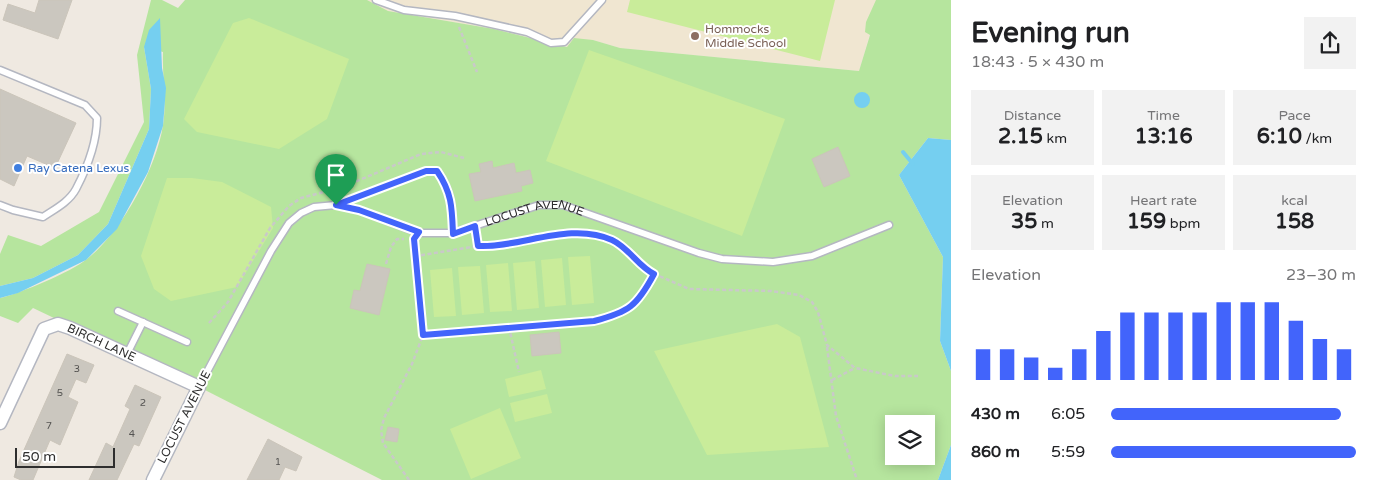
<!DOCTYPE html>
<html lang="en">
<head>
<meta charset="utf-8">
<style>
  :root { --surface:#fff; --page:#f2f2f2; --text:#202124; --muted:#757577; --accent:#4264fb }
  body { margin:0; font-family:"Varela Round",sans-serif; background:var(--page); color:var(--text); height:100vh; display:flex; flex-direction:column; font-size:19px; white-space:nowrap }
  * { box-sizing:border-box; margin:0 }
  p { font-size:16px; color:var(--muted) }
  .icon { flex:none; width:28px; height:28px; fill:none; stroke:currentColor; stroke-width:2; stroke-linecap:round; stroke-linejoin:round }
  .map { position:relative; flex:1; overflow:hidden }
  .drawer { display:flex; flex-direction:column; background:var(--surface); width:425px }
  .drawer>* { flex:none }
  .buttons { position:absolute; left:885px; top:415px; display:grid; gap:10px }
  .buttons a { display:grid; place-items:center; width:50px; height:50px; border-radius:0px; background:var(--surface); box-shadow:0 2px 12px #0003; font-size:25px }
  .scale { position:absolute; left:15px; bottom:12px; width:100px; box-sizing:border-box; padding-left:5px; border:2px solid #2e2e2e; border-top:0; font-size:14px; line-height:18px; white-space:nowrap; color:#2e2e2e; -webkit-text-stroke:4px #fff; paint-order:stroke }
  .pin { position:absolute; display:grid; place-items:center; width:42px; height:42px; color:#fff; margin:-51px -21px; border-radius:50% 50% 50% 0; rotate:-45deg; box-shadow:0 0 5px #0007 }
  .pin .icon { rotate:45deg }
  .round { display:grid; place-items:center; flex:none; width:52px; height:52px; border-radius:0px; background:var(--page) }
  .headline { display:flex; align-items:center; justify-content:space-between; height:85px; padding:0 20px }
  h1 { font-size:28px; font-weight:700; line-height:38px }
  .figures { display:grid; grid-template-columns:repeat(3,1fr); gap:8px; height:85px; padding:5px 20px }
  .figures div { display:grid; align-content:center; border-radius:0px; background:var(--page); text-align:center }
  .figures b { font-size:21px; font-weight:700 }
  .figures small { font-size:14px; font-weight:400 }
  .figures p { font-size:14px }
  .chart { height:140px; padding:10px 20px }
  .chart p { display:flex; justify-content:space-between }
  .chart svg { width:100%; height:90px; margin-top:5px; stroke:var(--accent); stroke-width:6 }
  ul { padding:0 20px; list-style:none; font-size:16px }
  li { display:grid; grid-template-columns:80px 60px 1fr; align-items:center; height:38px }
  li i { height:12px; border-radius:6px; background:var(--accent) }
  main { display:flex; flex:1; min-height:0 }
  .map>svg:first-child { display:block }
  .education { fill:#f0e6d1 }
  .green { fill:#b6e59e; fill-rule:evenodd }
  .pitch { fill:#c9ec9a }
  .water { fill:#75cff0 }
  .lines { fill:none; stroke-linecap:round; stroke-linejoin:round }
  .stream { stroke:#75cff0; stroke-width:4 }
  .building { fill:#cbc7bf; stroke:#cbc5ba }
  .service-casing { stroke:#b4b7c1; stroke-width:9 }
  .minor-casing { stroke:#b4b7c1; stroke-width:15 }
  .path { stroke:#c9c9c9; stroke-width:2.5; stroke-dasharray:4 2.5; stroke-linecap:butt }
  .service { stroke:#fff; stroke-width:6 }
  .minor { stroke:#fff; stroke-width:12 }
  .route-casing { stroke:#fff; stroke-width:10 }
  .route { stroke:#4264fb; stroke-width:6 }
  .education-dot { fill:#8d6e63; stroke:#fff; stroke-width:2 }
  .shop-dot { fill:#3f7fe0; stroke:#fff; stroke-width:2 }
  .labels { text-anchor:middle; stroke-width:4; stroke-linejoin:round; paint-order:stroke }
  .number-label { font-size:10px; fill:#555452 }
  .education-label { font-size:12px; fill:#785e54; stroke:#fff; text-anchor:start }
  .shop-label { font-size:12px; fill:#366cbe; stroke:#fff; text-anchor:start }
  .street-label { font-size:12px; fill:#2e2e2e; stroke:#fff }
</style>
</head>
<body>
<main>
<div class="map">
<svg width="951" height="480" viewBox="0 0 951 480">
  <rect width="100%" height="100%" fill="#efe9e1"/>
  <path class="education" d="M367 0H880L859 71 620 48 593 40 567 47 494 29 387 11Z"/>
  <path class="green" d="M151 0H162L178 8 185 0H367L388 11 494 29 567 47 574 38 593 40 620 48 859 71 870 35 865 32 866 22 876 0H951V140L928 138 899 175 943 257 940 341 951 371V445L938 480H382L201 388 33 308 18 323 0 316V298C21 293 71 272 87 259 121 233 157 167 163 125 167 100 162 77 163 52L144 47 151 89 149 129 108 224 78 255 33 278 0 286V254L8 235 41 246 99 212 144 122 137 55ZM894 424H926V456H894Z"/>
  <path class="pitch" d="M630 0H835L820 61 627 12Z
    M249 18 349 59 327 119 279 149 197 132 184 119 233 23Z
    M589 50 785 119 742 236 546 161Z
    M167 178H192L222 182 271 207 273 228 237 287 171 301 154 289 141 256Z
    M590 256 594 303 572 305 568 257Z
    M562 258 566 305 545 307 541 260Z
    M535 261 539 308 517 310 513 263Z
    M508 263 512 311 490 312 486 265Z
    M480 266 484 313 462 315 458 267Z
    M452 268 456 316 434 317 430 270Z
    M777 324 800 337 829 447 707 455 654 351Z
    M541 370 546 389 509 397 505 379Z
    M547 394 552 413 515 422 510 403Z
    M500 408 521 458 471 479 450 429Z"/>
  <path class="water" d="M160 18 162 68 166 88 163 126 148 172 117 229 86 260 18 293 0 298V286L33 278 78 255 108 224 149 129 151 89 144 47 149 30Z
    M854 100a8 8 0 1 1 16 0a8 8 0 1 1-16 0Z
    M928 138 951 140V371L940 341 943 257 899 175Z
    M951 445V480H938Z"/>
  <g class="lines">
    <path class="stream" d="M903 152 913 164"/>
  </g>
  <path class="building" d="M39 0H72L58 39 3 20 8 4 35 13Z
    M0 89 76 123 55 168 27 156 14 186 0 179Z
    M838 147 850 176 824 187 812 159Z
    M492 161 493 168 514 163 516 173 530 170 533 183 521 186 522 191 475 201 469 174 481 172 479 164Z
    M367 264 390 269 379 315 350 308 354 290 360 291Z
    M559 332 561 353 532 356 530 335Z
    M67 354 94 365 86 383 76 379 68 397 78 402 60 445 50 440 33 480H21L14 477 19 461Z
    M135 385 161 397 139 446 134 444 117 480H89L106 443 113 447 130 409 125 406Z
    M388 427 399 429 397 442 385 440Z
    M268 439 302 457 296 471 285 467 279 480H247Z"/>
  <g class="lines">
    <defs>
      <g id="service">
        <path d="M376 0 404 10 455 16 527 32 551 43 564 42 602 0"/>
        <path d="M0 70 85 105 97 118C97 141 87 168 76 189 69 202 55 209 43 217L13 210 0 205"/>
        <path d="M338 204 426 171H437C453 193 452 208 453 233"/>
        <path d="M118 311 187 342"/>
        <path d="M127 354 143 322"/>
        <path id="s1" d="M199 387 271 251 289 223 301 213 314 207 336 205 359 210 419 233H453L539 205H563L699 253 722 259 773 262 812 256 889 225"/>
      </g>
      <g id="minor">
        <path id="s2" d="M0 423 44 329 58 324 70 328 199 387 153 480"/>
      </g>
    </defs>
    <use href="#service" class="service-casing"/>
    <use href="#minor" class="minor-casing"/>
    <path class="path" d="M459 27 477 72
      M476 235 478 246 498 247 573 233 590 234 610 239 622 246 650 272 689 289 771 291 799 295 812 302 818 312 827 345 855 368 895 376H918
      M414 240 416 256
      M386 264 391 247 397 239H404
      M209 323 228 302 270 228 289 206 301 198 343 187 421 154 441 152 464 158
      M509 327 519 372
      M423 335 594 321 629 309 642 297 654 274
      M827 347 836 416 857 480
      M832 380 855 368
      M409 480 383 443 381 430 384 418 412 364 423 335 416 256 478 246"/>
    <use href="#service" class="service"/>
    <use href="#minor" class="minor"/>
  </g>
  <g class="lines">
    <defs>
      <path id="route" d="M426 171H437C452 193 452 208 453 234L475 226 478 246C521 248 570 221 612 240 629 248 638 266 654 274 637 306 629 312 594 321L423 335 414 239 419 232 359 210 336 205Z"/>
    </defs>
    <use href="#route" class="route-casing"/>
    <use href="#route" class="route"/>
  </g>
  <circle class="education-dot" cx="695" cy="36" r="5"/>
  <circle class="shop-dot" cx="18" cy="168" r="5"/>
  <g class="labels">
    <g class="number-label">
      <text x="77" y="372">3</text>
      <text x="60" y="396">5</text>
      <text x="143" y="406">2</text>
      <text x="49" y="429">7</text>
      <text x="132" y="437">4</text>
      <text x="278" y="465">1</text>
    </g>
    <g class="education-label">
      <text x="705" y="33">Hommocks<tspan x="705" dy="14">Middle School</tspan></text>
    </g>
    <g class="shop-label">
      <text x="28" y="172">Ray Catena Lexus</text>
    </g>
    <g class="street-label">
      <text dy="4" stroke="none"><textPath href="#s1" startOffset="446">LOCUST AVENUE</textPath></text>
      <text dy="4" stroke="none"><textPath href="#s2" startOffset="166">BIRCH LANE</textPath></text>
      <text transform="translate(184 417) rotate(-63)" y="4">LOCUST AVENUE</text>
    </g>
  </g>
</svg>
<div class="buttons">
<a><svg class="icon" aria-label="layers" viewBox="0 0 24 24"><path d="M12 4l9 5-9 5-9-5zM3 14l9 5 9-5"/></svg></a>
</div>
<div class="scale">50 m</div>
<div class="pin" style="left:336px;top:205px;background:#1e9e55"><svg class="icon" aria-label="arrive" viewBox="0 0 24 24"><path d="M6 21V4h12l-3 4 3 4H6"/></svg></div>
</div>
<section class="drawer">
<div class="headline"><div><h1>Evening run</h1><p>18:43 · 5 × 430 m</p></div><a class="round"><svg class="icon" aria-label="share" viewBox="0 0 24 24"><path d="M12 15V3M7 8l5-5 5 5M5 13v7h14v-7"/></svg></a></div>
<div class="figures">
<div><p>Distance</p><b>2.15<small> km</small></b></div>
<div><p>Time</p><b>13:16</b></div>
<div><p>Pace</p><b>6:10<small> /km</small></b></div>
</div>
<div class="figures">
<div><p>Elevation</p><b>35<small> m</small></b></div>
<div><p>Heart rate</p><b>159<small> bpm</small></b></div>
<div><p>kcal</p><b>158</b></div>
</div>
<div class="chart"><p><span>Elevation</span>23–30 m</p>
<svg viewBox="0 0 160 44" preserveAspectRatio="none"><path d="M5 44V29M15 44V29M25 44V33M35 44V38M45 44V29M55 44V20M65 44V11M75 44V11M85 44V11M95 44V11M105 44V6M115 44V6M125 44V6M135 44V15M145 44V24M155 44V29"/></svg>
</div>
<ul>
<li><b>430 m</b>6:05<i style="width:94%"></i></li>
<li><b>860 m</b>5:59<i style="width:100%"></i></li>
</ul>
</section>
</main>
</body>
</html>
